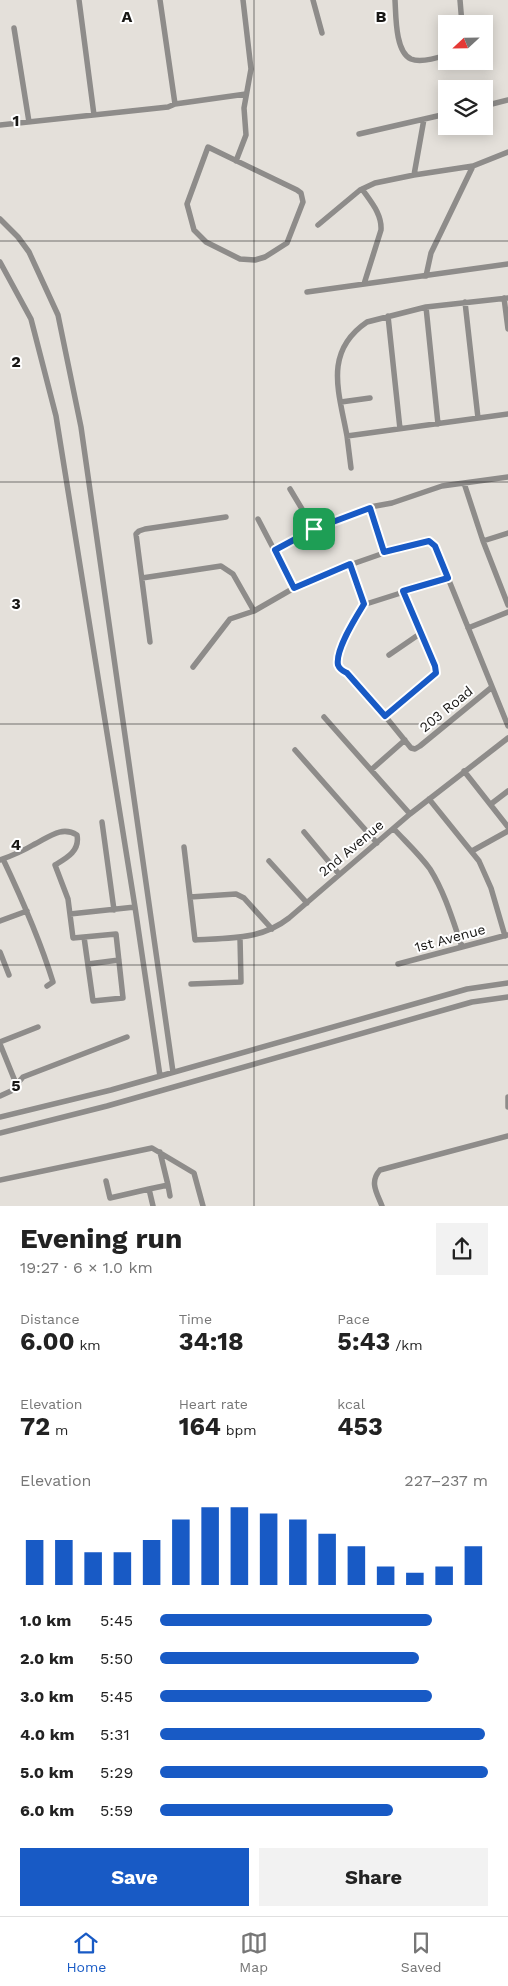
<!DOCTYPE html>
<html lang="en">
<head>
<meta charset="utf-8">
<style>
  :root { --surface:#fff; --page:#f2f2f2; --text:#222; --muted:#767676; --line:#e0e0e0; --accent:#185ac5 }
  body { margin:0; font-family:"Work Sans",sans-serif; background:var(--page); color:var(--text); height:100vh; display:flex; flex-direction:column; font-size:19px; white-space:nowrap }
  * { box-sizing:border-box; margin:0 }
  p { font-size:16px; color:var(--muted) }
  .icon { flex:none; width:28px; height:28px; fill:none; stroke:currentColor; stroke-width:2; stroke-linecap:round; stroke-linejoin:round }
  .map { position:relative; height:1206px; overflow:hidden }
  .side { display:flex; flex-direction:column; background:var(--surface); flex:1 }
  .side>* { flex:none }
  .needle { width:32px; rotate:248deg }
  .controls { position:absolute; left:438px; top:15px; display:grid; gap:10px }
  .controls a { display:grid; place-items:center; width:55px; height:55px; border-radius:0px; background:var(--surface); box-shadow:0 2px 12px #0003; font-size:25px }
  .pin { position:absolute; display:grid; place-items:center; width:42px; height:42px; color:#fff; margin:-21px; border-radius:10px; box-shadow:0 2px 8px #0006 }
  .round { display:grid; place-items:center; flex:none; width:52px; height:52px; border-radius:0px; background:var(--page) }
  .overview { display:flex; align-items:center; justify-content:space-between; height:85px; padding:0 20px }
  h1 { font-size:28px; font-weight:700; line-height:38px }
  .figures { display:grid; grid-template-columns:repeat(3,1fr); gap:8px; height:85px; padding:5px 20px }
  .figures div { display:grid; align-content:center }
  .figures b { font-size:25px; font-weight:700 }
  .figures small { font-size:14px; font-weight:400 }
  .figures p { font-size:14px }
  .chart { height:140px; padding:10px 20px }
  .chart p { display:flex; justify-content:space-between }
  .chart svg { width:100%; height:90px; margin-top:5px; stroke:var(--accent); stroke-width:6 }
  .action { display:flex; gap:10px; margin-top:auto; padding:10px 20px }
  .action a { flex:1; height:58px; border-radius:0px; background:var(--accent); color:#fff; font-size:20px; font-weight:700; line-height:58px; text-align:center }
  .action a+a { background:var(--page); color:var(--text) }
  ul { padding:0 20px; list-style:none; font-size:16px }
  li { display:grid; grid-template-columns:80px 60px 1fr; align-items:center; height:38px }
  li i { height:12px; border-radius:6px; background:var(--accent) }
  .tabs { display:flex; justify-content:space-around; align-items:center; height:70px; border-top:1px solid var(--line); background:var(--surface); font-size:14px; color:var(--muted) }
  .tabs a { display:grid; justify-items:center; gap:2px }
  .tabs .on { color:var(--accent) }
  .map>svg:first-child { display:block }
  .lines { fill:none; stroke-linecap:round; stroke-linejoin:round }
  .minor { stroke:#8e8c8a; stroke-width:5.5 }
  .route-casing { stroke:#fff; stroke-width:10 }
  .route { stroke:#185ac5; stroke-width:6 }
  .grid { fill:none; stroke:#181715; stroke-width:1; stroke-opacity:0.55 }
  .labels { text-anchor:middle; stroke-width:4; stroke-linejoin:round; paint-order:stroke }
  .street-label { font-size:14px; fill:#181715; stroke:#fff }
  .grid-label { font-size:16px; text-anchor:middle; font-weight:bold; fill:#181715; stroke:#fff; stroke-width:4; stroke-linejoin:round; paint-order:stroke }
</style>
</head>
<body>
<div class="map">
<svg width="508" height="1206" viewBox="0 0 508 1206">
  <rect width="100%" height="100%" fill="#e4e0da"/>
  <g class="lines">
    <path class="minor" d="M79 0 94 115
      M313 0 322 33
      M395 0C396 15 395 52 411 59 421 63 437 58 446 55
      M460 0 462 24
      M14 28 29 122
      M175 104 246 94
      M484 106 508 100
      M0 125 168 107 175 104 160 0
      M359 134 446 114
      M208 147 297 190 301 193 303 202 287 243 265 257 255 260 240 259 206 242 194 230 187 204Z
      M236 161 246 135 244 108 251 69 243 0
      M414 175 424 119
      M362 189C371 202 382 214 381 230L364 284
      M0 219 18 237 29 252 58 315 81 427 173 1072
      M318 225 360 190 375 183 414 175 473 166
      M0 262 31 319 56 416 135 907 160 1076
      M426 276 431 253 473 166 508 152
      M307 292 508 264
      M504 298 508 329
      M465 302 478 418
      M426 307 438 424
      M388 316 400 429
      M341 402 370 398
      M347 436C339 392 323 352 367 322L426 307 508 298
      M351 468 347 436 508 414
      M464 483 483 541 508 605
      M290 489 314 529
      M370 507 384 553
      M258 519 294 588
      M483 541 508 533
      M275 550 314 529 370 507 392 503 442 486 508 477
      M350 564 362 601 366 604 448 578
      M142 578 221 566 233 574 254 611
      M364 604C353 622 338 644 339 665L385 716 411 748 415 749 420 746 492 687
      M468 628 508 612
      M150 642 136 534 139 531 145 529 226 517
      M389 655 421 633
      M193 667 230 619 254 611 294 588 341 568 384 553 429 541 435 546 508 726
      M385 716 436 673 435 666 403 591
      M324 717 410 814
      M295 750 377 843
      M371 770 405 740
      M464 771 508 827
      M429 799 479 861 491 888 505 936
      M491 804 508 791
      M102 822 114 910
      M394 829C406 842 420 855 430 869 445 893 453 921 462 947
      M304 832 339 874
      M184 847 195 940C229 938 261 940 289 918L410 814 508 738
      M472 851 508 831
      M3 859C22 899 40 940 53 982L47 986
      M0 860C11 856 23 851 33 845 48 838 61 825 77 835 80 851 67 858 55 865L68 899 73 938 116 934 123 998 93 1001 84 937
      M269 861 307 903
      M190 897 236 894 244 898 272 929
      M70 914 135 907
      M0 921 27 911
      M0 952 9 975
      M88 964 119 960
      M398 964 507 935
      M191 984 241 982 240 938
      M0 1042 38 1027
      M0 1044 17 1086
      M0 1096 11 1091 23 1077 127 1037
      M508 1097V1107
      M0 1117 111 1090 467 989 508 983
      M0 1133 107 1106 472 1002 508 997
      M0 1180 152 1148 194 1173 203 1206
      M106 1181 110 1198 149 1189 153 1206
      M168 1185 170 1196
      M149 1189 168 1185 160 1152
      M382 1206C377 1193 369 1182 380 1170L508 1136"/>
  </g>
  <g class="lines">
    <defs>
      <path id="route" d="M370 508 384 552 429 541 435 546 448 578 403 591 435 666 436 673 385 716 347 673C343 671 340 670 338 665 335 650 356 617 364 604L350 564 294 588 275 550 314 529Z"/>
    </defs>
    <use href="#route" class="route-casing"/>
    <use href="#route" class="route"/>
  </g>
  <path class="grid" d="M254 0V1206M0 241H508M0 482H508M0 724H508M0 965H508"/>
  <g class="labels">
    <g class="street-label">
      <text transform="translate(446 709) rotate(-39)" y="5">203 Road</text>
      <text transform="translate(351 848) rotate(-40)" y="5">2nd Avenue</text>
      <text transform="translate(450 938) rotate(-15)" y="5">1st Avenue</text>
    </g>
  </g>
  <g class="grid-label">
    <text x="127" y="22">A</text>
    <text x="381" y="22">B</text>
    <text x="16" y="126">1</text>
    <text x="16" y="367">2</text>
    <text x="16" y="609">3</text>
    <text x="16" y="850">4</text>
    <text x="16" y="1091">5</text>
  </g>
</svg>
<div class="controls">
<a><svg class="needle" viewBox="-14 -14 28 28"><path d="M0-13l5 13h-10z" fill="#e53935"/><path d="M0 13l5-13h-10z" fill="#767676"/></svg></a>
<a><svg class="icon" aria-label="layers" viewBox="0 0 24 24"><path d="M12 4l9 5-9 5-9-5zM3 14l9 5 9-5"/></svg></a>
</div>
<div class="pin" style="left:314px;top:529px;background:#1e9e55"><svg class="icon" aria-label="arrive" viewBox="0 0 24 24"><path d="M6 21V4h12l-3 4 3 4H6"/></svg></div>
</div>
<section class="side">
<div class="overview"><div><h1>Evening run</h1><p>19:27 · 6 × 1.0 km</p></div><a class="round"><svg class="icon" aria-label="share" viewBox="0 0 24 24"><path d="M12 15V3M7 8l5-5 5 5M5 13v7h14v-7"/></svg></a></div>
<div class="figures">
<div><p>Distance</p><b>6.00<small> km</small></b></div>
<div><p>Time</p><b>34:18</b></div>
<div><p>Pace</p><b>5:43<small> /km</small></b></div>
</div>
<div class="figures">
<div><p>Elevation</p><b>72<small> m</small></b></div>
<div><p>Heart rate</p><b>164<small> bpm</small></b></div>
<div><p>kcal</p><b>453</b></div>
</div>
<div class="chart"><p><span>Elevation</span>227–237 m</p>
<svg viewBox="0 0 160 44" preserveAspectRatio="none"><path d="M5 44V22M15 44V22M25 44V28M35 44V28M45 44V22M55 44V12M65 44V6M75 44V6M85 44V9M95 44V12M105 44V19M115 44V25M125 44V35M135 44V38M145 44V35M155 44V25"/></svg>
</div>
<ul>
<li><b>1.0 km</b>5:45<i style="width:83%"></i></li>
<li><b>2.0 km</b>5:50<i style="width:79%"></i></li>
<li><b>3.0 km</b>5:45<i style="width:83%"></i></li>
<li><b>4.0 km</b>5:31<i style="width:99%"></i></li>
<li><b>5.0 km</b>5:29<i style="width:100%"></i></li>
<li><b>6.0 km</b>5:59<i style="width:71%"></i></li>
</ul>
<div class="action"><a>Save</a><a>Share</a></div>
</section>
<nav class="tabs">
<a class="on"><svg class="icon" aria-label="home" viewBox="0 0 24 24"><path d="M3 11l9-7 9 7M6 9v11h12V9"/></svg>Home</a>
<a><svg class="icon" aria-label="map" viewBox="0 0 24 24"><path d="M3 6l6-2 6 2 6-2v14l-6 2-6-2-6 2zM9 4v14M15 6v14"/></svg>Map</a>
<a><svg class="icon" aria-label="saved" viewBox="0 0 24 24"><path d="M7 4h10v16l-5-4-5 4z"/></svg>Saved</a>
</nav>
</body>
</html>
